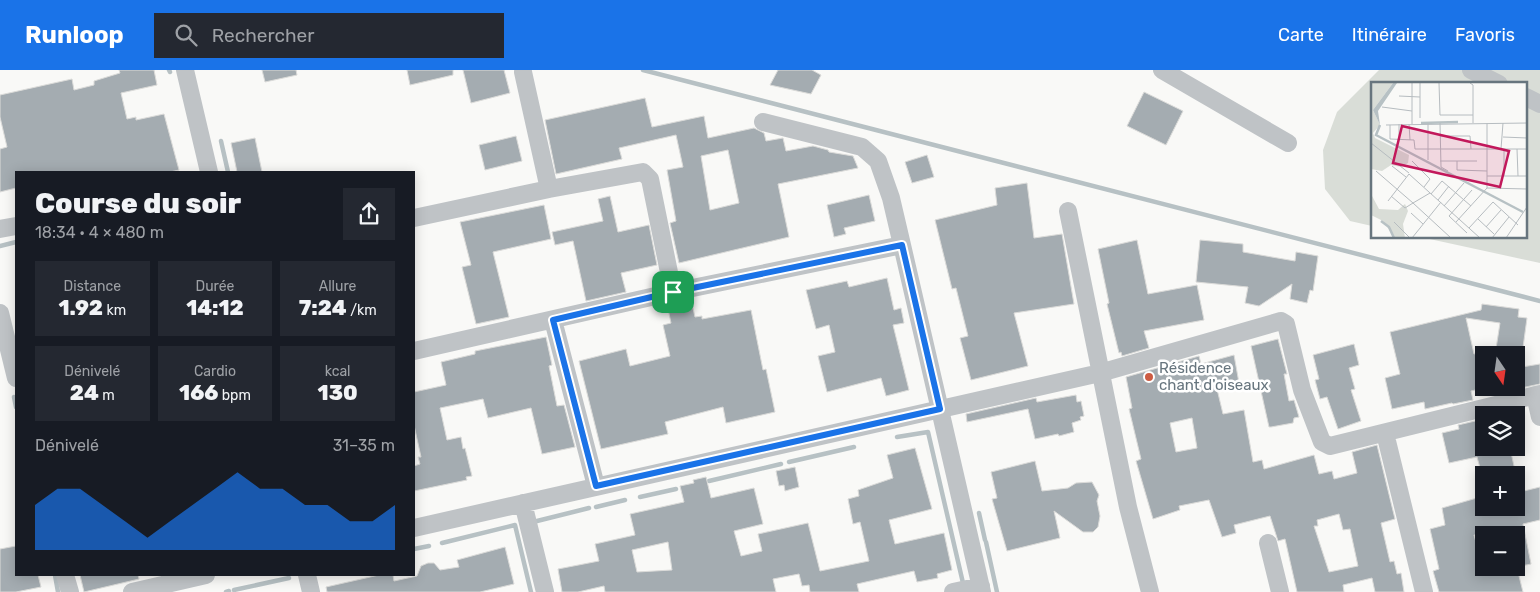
<!DOCTYPE html>
<html lang="fr">
<head>
<meta charset="utf-8">
<style>
  :root { --surface:#171b24; --page:#242831; --text:#f1f3f6; --muted:#9ea1a6; --accent:#1a73e8 }
  body { margin:0; font-family:Rubik,sans-serif; background:var(--page); color:var(--text); height:100vh; display:flex; flex-direction:column; font-size:19px; white-space:nowrap }
  * { box-sizing:border-box; margin:0 }
  p { font-size:16px; color:var(--muted) }
  .icon { flex:none; width:28px; height:28px; fill:none; stroke:currentColor; stroke-width:2; stroke-linecap:round; stroke-linejoin:round }
  .map { position:relative; flex:1; overflow:hidden }
  .side { position:absolute; left:15px; top:101px; width:400px; height:405px; display:flex; flex-direction:column; background:var(--surface); border-radius:0px; box-shadow:0 2px 12px #0003 }
  .side>* { flex:none }
  .needle { width:32px; rotate:167deg }
  .fabs { position:absolute; left:1475px; top:276px; display:grid; gap:10px }
  .fabs a { display:grid; place-items:center; width:50px; height:50px; border-radius:0px; background:var(--surface); box-shadow:0 2px 12px #0003; font-size:25px }
  .pin { position:absolute; display:grid; place-items:center; width:42px; height:42px; color:#fff; margin:-21px; border-radius:10px; box-shadow:0 2px 8px #0006 }
  .round { display:grid; place-items:center; flex:none; width:52px; height:52px; border-radius:0px; background:var(--page) }
  .overview { display:flex; align-items:center; justify-content:space-between; height:85px; padding:0 20px }
  h1 { font-size:28px; font-weight:800; line-height:38px }
  .figures { display:grid; grid-template-columns:repeat(3,1fr); gap:8px; height:85px; padding:5px 20px }
  .figures div { display:grid; align-content:center; border-radius:0px; background:var(--page); text-align:center }
  .figures b { font-size:21px; font-weight:800 }
  .figures small { font-size:14px; font-weight:400 }
  .figures p { font-size:14px }
  .chart { height:140px; padding:10px 20px }
  .chart p { display:flex; justify-content:space-between }
  .chart svg { width:100%; height:90px; margin-top:5px; fill:var(--accent); opacity:.7 }
  header { display:flex; align-items:center; gap:30px; box-sizing:border-box; height:70px; padding:0 25px; background:var(--accent); color:#fff }
  header strong { font-size:24px }
  nav { display:flex; gap:28px; margin-inline-start:auto; font-size:18px }
  .search { width:350px; height:45px; background:var(--page); display:flex; align-items:center; gap:12px; box-sizing:border-box; padding:0 18px; border-radius:0px; color:var(--muted); font-size:19px }
  .map>svg:first-child { display:block }
  .green { fill:#d9ddd7 }
  .lines { fill:none; stroke-linecap:round; stroke-linejoin:round }
  .stream { stroke:#b7c1c4; stroke-width:4.5 }
  .building { fill:#a4acb1; stroke:#dbdbd9; fill-rule:evenodd }
  .minor { stroke:#bfc3c6; stroke-width:18 }
  .route-casing { stroke:#fff; stroke-width:10 }
  .route { stroke:#1a73e8; stroke-width:6 }
  .poi-dot { fill:#cd5c43; stroke:#fff; stroke-width:2 }
  .labels { text-anchor:middle; stroke-width:5; stroke-linejoin:round; paint-order:stroke }
  .poi-label { font-size:15px; fill:#67757e; stroke:#fff; text-anchor:start }
  .inset-river { fill:none; stroke:#b7c1c4; stroke-width:2.5 }
  .inset-road { fill:none; stroke:#b6bcc0; stroke-width:1 }
  .view { fill:#c2185b; fill-opacity:0.15; stroke:#c2185b; stroke-width:2.5 }
  .inset-edge { fill:none; stroke:#67757e; stroke-width:2.5 }
</style>
</head>
<body>
<header>
<strong>Runloop</strong>
<div class="search"><svg class="icon" aria-label="search" viewBox="0 0 24 24"><circle cx="10" cy="10" r="6"/><path d="M15 15l6 6"/></svg>Rechercher</div>
<nav><a>Carte</a><a>Itinéraire</a><a>Favoris</a></nav>
</header>
<div class="map">
<svg width="1540" height="522" viewBox="0 0 1540 522">
  <rect width="100%" height="100%" fill="#f9f9f7"/>
  <path class="green" d="M1379 0H1540V193L1425 168H1526V14H1372V156L1350 151 1325 119 1323 80 1337 42Z"/>
  <g class="lines">
    <path class="stream" d="M169 0 170 2
      M643 0 1540 231
      M221 71 228 102
      M0 176 16 172
      M14 327 16 337
      M897 367 928 362 963 513
      M789 392 854 377
      M709 411 781 394
      M640 427 676 419
      M596 437 625 430
      M979 443 985 470
      M537 451 589 438
      M986 472 997 522
      M442 473 515 455 531 522
      M414 479 429 476
      M55 505 58 522
      M234 520 289 508
      M226 522 229 521"/>
  </g>
  <path class="building" d="M119 0H154L157 15 121 23 127 49 136 47V50L164 44 179 100 170 102H16V118L0 122V79L7 77 0 47V25L72 9 74 20 94 15V11L120 3Z
    M262 0H296L297 5 265 12Z
    M407 0H453V5L410 15Z
    M463 0H504L510 23 471 33Z
    M778 0H812L821 5 811 24 770 15Z
    M1144 22 1183 41 1166 75 1127 56Z
    M645 28 652 57 704 46 708 68 754 58 764 63 766 71 783 68 786 81 813 76 828 80 829 82 853 86 858 98 778 114 789 167 679 193 670 153 676 151 667 100 683 97 676 65 619 78 622 89 556 104 545 50ZM728 80 739 133 710 140 701 86Z
    M516 66 522 91 485 100 479 75Z
    M255 68 262 102H237L231 73Z
    M927 85 934 107 912 113 905 92Z
    M1027 113 1034 168 1062 164 1074 234 1014 243 1028 296 971 310 960 268 968 266 956 218 952 219 935 150 997 135 995 118Z
    M869 125 875 151 844 158 846 164 834 167 827 135Z
    M610 126 618 162 649 155 657 195 621 203 626 222 586 231 573 171 555 175 552 162 603 151 598 129Z
    M544 135 551 169 493 182 509 247 476 254 462 197 471 195 460 152Z
    M1137 170 1148 224 1197 215 1204 250 1144 261 1149 278 1122 286 1121 282 1119 283 1107 234 1109 233 1098 179Z
    M1200 170 1243 174V182L1295 191 1296 182 1318 186 1313 221 1310 220 1307 233 1290 229 1292 214 1259 236 1245 233 1248 217 1196 212Z
    M887 208 894 240 901 238 904 253 893 255 909 320 886 326 881 308 827 322 818 286 835 282 829 255 816 259 806 220 847 211 849 217Z
    M691 229 695 247 702 246V249L751 240 763 300 766 299 775 342 726 353 723 337 665 352 668 364 601 379 579 291 626 279 630 296 670 286 663 255 671 253 667 234Z
    M1482 234 1519 239 1518 247 1527 248 1522 285H1495L1500 253 1466 248 1474 284 1479 283 1484 302V318L1471 321 1473 330 1453 334 1452 333 1425 339 1424 332 1392 339 1385 308 1400 304 1390 262 1481 240Z
    M546 267 552 295 549 296 557 336 564 335 575 377 542 384 531 338 488 348 483 329 440 338 447 370 461 367 463 379 465 378 472 406 466 407 467 410 414 421V396L420 394 418 387H421L414 355V322L446 315 441 292 475 284V281Z
    M1278 269 1287 304H1284L1289 331 1294 330 1299 347 1294 348 1293 353 1271 357H1269L1251 276Z
    M1354 274 1359 295 1349 298 1355 319 1351 320 1361 351 1338 359 1327 327 1320 329 1315 310 1319 309 1313 285Z
    M1234 285 1239 313 1217 319 1223 344 1244 340 1253 392 1262 390 1264 399 1314 385 1319 404 1332 401 1334 409 1357 403 1352 382 1377 375 1395 449 1381 453 1390 492 1394 491 1397 504 1401 503 1404 522H1375L1372 508 1343 515 1344 522H1297L1285 469 1278 471 1270 446 1234 455 1236 463 1222 467 1209 430 1179 436 1180 440 1153 449 1136 391 1141 389 1129 339 1132 338 1126 307 1199 286 1201 294ZM1192 348 1197 378 1176 382 1170 353ZM1339 444 1343 460 1350 459 1358 496 1329 502 1314 456H1318L1317 450Z
    M1540 294V314L1516 319V298Z
    M1076 325 1077 332 1081 331 1084 346 1080 347 1081 350 1072 353 1074 362 1059 366 1058 364 1035 369 1028 339 967 352 966 344 1036 328 1037 332Z
    M1484 349V378H1510L1516 405H1482L1477 387 1449 393 1442 363 1459 359 1458 355Z
    M915 378 932 439 889 450 895 474 944 463 952 500 937 504 938 508 917 512 914 501 857 514 859 522H810L809 515 802 516 799 504 773 509 776 522H605L604 516 578 522H562L558 499 599 491 595 474 635 465 630 444 684 432 680 416 694 413 693 410 706 407 711 428 754 418 763 454 734 461 741 486 762 481 758 464 808 453 820 501 869 491 860 452 853 454 848 429 859 426 858 420 893 408 887 385ZM668 472 672 500 637 502 632 480Z
    M1035 391 1042 421 1068 418 1076 413 1092 412 1099 425 1097 431 1100 446 1098 457 1093 462H1083L1054 441 1060 468 1007 481 992 429 997 428 991 402Z
    M795 397 799 417 785 421 784 415 779 416 776 401Z
    M1540 417V450L1523 454 1531 494 1516 497V465H1474L1483 498H1517L1523 522H1439L1433 501 1439 499 1430 459 1445 455 1442 438 1484 426V438H1516V423Z
    M16 476V505H38L41 517 16 522H0V479Z
    M505 477 514 514 480 522H327L326 517 379 505H393L394 511 417 506 421 496 428 493H434L440 500 459 497 457 490Z
    M80 505H138L139 509 84 522Z"/>
  <g class="lines">
    <path class="minor" d="M185 0 209 102
      M1162 0 1288 73
      M1471 0 1499 14
      M523 2 549 119
      M1526 27 1540 34
      M763 52 862 77 878 91 891 128 902 175 982 522
      M1068 141 1128 437 1150 522
      M414 148 549 119 643 102 650 109 673 222
      M0 159 16 156
      M0 243 16 308
      M553 250 596 416
      M414 281 673 222 902 175
      M1535 325 1540 347
      M1385 363 1424 522
      M523 433 545 522
      M414 458 1100 303 1281 251 1286 254 1302 320 1322 372 1330 376 1540 324
      M1268 473 1280 522
      M65 505 70 522
      M307 505 311 522
      M132 522 206 505
      M953 522 981 516"/>
  </g>
  <g class="lines">
    <defs>
      <path id="route" d="M902 175 940 339 596 416 553 250 673 222Z"/>
    </defs>
    <use href="#route" class="route-casing"/>
    <use href="#route" class="route"/>
  </g>
  <circle class="poi-dot" cx="1149" cy="307" r="5"/>
  <g class="labels">
    <g class="poi-label">
      <text x="1159" y="303">Résidence<tspan x="1159" dy="17">chant d'oiseaux</tspan></text>
    </g>
  </g>
  <g transform="translate(1371 12)">
    <rect width="156" height="156" fill="#f9f9f7"/>
    <path d="M0 1H22L2 28 9 43 2 51 4 56 38 73 37 81 30 85 20 83 11 89 0 87ZM0 112 8 127 27 128 34 122 37 129 32 142 34 156H24L12 139 0 133Z" fill="#d9ddd7"/>
    <path d="M22 1H26L7 29 9 43 2 28Z" fill="#b7c1c4"/>
    <path class="inset-river" d="M50 41 87 40M9 43 5 53 152 130M10 139 18 145 23 156"/>
    <path class="inset-road" d="M41 1V42M49 1V36M68 1 69 33H102M99 1 102 3V41M28 14 49 15M11 25 41 29M69 41 70 85 77 89M38 42 39 58M15 43 156 41M19 43V57L43 58 44 67H156M69 54H99L100 67M132 55 156 56M28 58V42M0 61 38 91M130 67 132 41M133 67V94M146 67 147 94M57 78V41M41 79 59 97 53 105M69 79H106M86 79V88L116 89M21 84 35 95M5 89 42 121 59 111M116 94H156M116 106 156 107M60 112 71 99 100 124M20 114 34 126 42 121 80 156M67 118 78 104M17 119 38 92 109 156M73 124 93 101M40 131 52 142M107 137 123 152M23 140 39 156M85 140 116 106V41M115 145 130 128M98 146 122 120 147 143M96 151 78 134 101 108M41 156 70 120M121 156 138 135M135 156 156 125"/>
    <path class="view" d="M31 44 138 69 129 105 22 81Z"/>
    <rect width="156" height="156" class="inset-edge"/>
  </g>
</svg>
<div class="fabs">
<a><svg class="needle" viewBox="-14 -14 28 28"><path d="M0-13l5 13h-10z" fill="#e53935"/><path d="M0 13l5-13h-10z" fill="#9ea1a6"/></svg></a>
<a><svg class="icon" aria-label="layers" viewBox="0 0 24 24"><path d="M12 4l9 5-9 5-9-5zM3 14l9 5 9-5"/></svg></a>
<a>+</a>
<a>−</a>
</div>
<div class="pin" style="left:673px;top:222px;background:#1e9e55"><svg class="icon" aria-label="arrive" viewBox="0 0 24 24"><path d="M6 21V4h12l-3 4 3 4H6"/></svg></div>
<section class="side">
<div class="overview"><div><h1>Course du soir</h1><p>18:34 · 4 × 480 m</p></div><a class="round"><svg class="icon" aria-label="share" viewBox="0 0 24 24"><path d="M12 15V3M7 8l5-5 5 5M5 13v7h14v-7"/></svg></a></div>
<div class="figures">
<div><p>Distance</p><b>1.92<small> km</small></b></div>
<div><p>Durée</p><b>14:12</b></div>
<div><p>Allure</p><b>7:24<small> /km</small></b></div>
</div>
<div class="figures">
<div><p>Dénivelé</p><b>24<small> m</small></b></div>
<div><p>Cardio</p><b>166<small> bpm</small></b></div>
<div><p>kcal</p><b>130</b></div>
</div>
<div class="chart"><p><span>Dénivelé</span>31–35 m</p>
<svg viewBox="0 0 160 44" preserveAspectRatio="none"><path d="M0 44V22L10 14L20 14L30 22L40 30L50 38L60 30L70 22L80 14L90 6L100 14L110 14L120 22L130 22L140 30L150 30L160 22V44z"/></svg>
</div>
</section>
</div>
</body>
</html>
